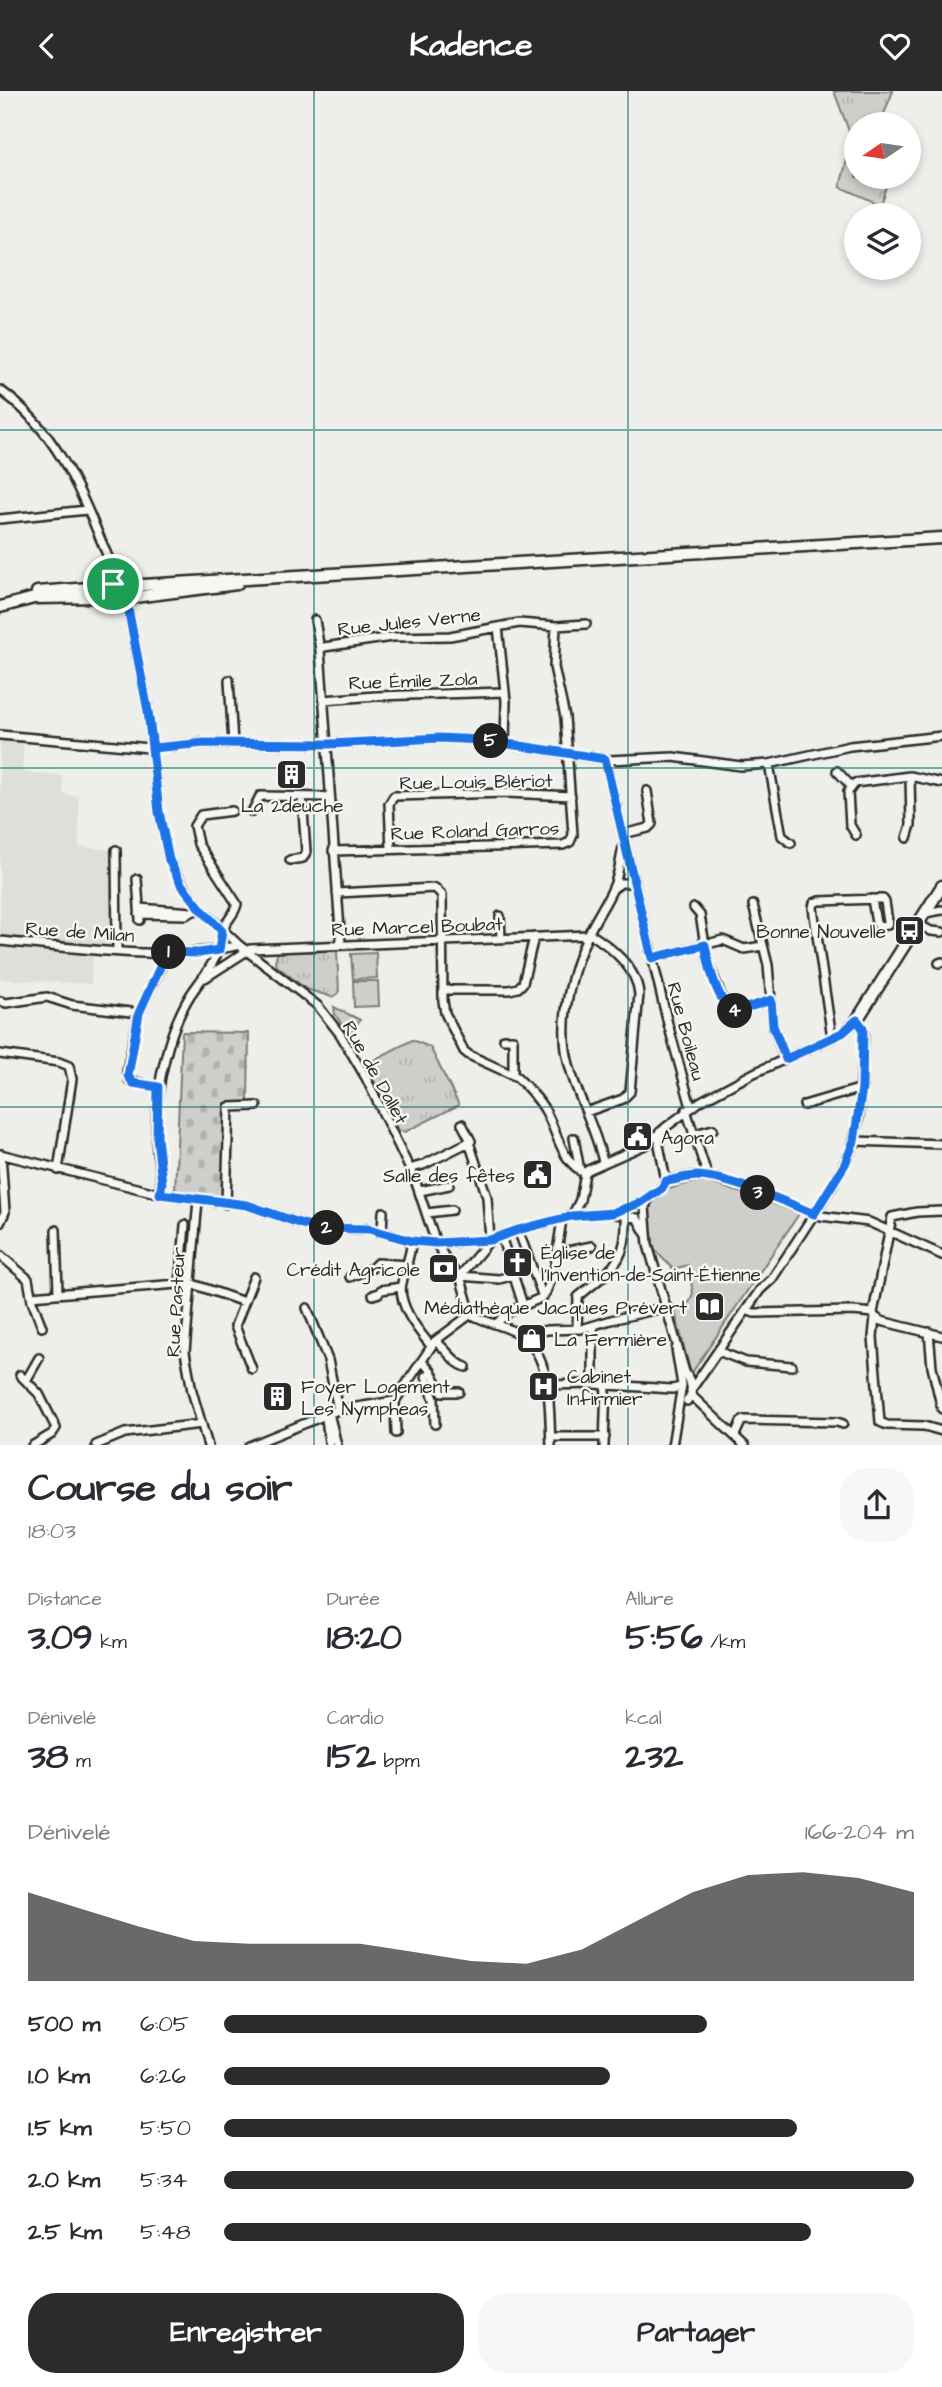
<!DOCTYPE html>
<html lang="fr">
<head>
<meta charset="utf-8">
<style>
  :root { --surface:#fff; --page:#f7f7f7; --text:#2b2b33; --muted:#7c7c81; --accent:#2b2b2b }
  body { margin:0; font-family:"Architects Daughter",sans-serif; background:var(--page); color:var(--text); height:100vh; display:flex; flex-direction:column; font-size:26px; white-space:nowrap }
  * { box-sizing:border-box; margin:0 }
  p { font-size:23px; color:var(--muted) }
  .icon { flex:none; width:38px; height:38px; fill:none; stroke:currentColor; stroke-width:2; stroke-linecap:round; stroke-linejoin:round }
  .map { position:relative; height:1354px; overflow:hidden }
  .side { display:flex; flex-direction:column; background:var(--surface); flex:1 }
  .side>* { flex:none }
  .needle { width:46px; rotate:257deg }
  .buttons { position:absolute; left:844px; top:21px; display:grid; gap:14px }
  .buttons a { display:grid; place-items:center; width:77px; height:77px; border-radius:50%; background:var(--surface); box-shadow:0 4px 10px #0003; font-size:35px }
  .pin { position:absolute; display:grid; place-items:center; width:60px; height:60px; color:#fff; margin:-30px; border:4px solid #fff; border-radius:50%; box-shadow:0 2px 7px #0007 }
  .km { position:absolute; width:35px; height:35px; margin:-18px; border-radius:50%; background:#222; color:#fff; font-size:19px; line-height:35px; text-align:center }
  .round { display:grid; place-items:center; flex:none; width:74px; height:74px; border-radius:28px; background:var(--page) }
  .head { display:flex; align-items:center; justify-content:space-between; height:119px; padding:0 28px }
  h1 { font-size:38px; font-weight:800; line-height:52px }
  .stats { display:grid; grid-template-columns:repeat(3,1fr); gap:10px; height:119px; padding:7px 28px }
  .stats div { display:grid; align-content:center }
  .stats b { font-size:35px; font-weight:800 }
  .stats small { font-size:19px; font-weight:400 }
  .stats p { font-size:19px }
  .chart { height:196px; padding:14px 28px }
  .chart p { display:flex; justify-content:space-between }
  .chart svg { width:100%; height:126px; margin-top:7px; fill:var(--accent); opacity:.7 }
  .button { display:flex; gap:14px; margin-top:auto; padding:14px 28px }
  .button a { flex:1; height:80px; border-radius:28px; background:var(--accent); color:#fff; font-size:28px; font-weight:800; line-height:80px; text-align:center }
  .button a+a { background:var(--page); color:var(--text) }
  ul { padding:0 28px; list-style:none; font-size:23px }
  li { display:grid; grid-template-columns:112px 84px 1fr; align-items:center; height:52px }
  li i { height:18px; border-radius:9px; background:var(--accent) }
  header { display:flex; justify-content:space-between; align-items:center; height:91px; padding:0 28px; background:var(--accent); color:#fff; font-size:32px; font-weight:800 }
  .map>svg:first-child { display:block }
  .built { fill:#dededb }
  .grass { fill:url(#grass-tufts); stroke:#7c7c7a; stroke-width:2 }
  .forest { fill:url(#forest-crowns); stroke:#7c7c7a; stroke-width:2 }
  .cemetery { fill:url(#cemetery-stones); stroke:#7c7c7a; stroke-width:2 }
  .park { fill:#cececa; stroke:#7c7c7a; stroke-width:2 }
  .lines { fill:none; stroke-linecap:round; stroke-linejoin:round }
  .street-casing { stroke:#2b2b2b; stroke-width:12 }
  .secondary-casing { stroke:#2b2b2b; stroke-width:15 }
  .street { stroke:#f6f6f2; stroke-width:7 }
  .secondary { stroke:#f6f6f2; stroke-width:10 }
  .route-casing { stroke:#fff; stroke-width:14 }
  .route { stroke:#1a73e8; stroke-width:9 }
  .grid { fill:none; stroke:#0f766e; stroke-width:2; stroke-opacity:0.55 }
  .labels { text-anchor:middle; stroke-width:5; stroke-linejoin:round; paint-order:stroke }
  .street-label { font-size:19px; fill:#2b2b2b; stroke:#f6f6f2 }
  .poi-label { font-size:19px; fill:#2b2b2b; stroke:#f6f6f2; text-anchor:start }
</style>
</head>
<body>
<header><svg class="icon" aria-label="back" viewBox="0 0 24 24"><path d="M15 5l-7 7 7 7"/></svg>Kadence<svg class="icon" aria-label="heart" viewBox="0 0 24 24"><path d="M12 20l-8-8c-3-5 5-10 8-4 3-6 11-1 8 4z"/></svg></header>
<div class="map">
<svg width="942" height="1355" viewBox="0 0 942 1355">
  <defs>
    <pattern id="grass-tufts" width="24" height="20" patternUnits="userSpaceOnUse" patternTransform="scale(1.75)"><rect width="24" height="20" fill="#cececa"/><path d="M3 7l-1-3M5 7V3M7 7l1-3M15 17l-1-3M17 17v-4M19 17l1-3" fill="none" stroke="#b1b1ae"/></pattern>
    <pattern id="forest-crowns" width="20" height="18" patternUnits="userSpaceOnUse" patternTransform="scale(1.75)"><rect width="20" height="18" fill="#cececa"/><path d="M2 6a3 3 0 1 1 6 0M12 15a3 3 0 1 1 6 0" fill="none" stroke="#b1b1ae"/></pattern>
    <pattern id="cemetery-stones" width="16" height="16" patternUnits="userSpaceOnUse" patternTransform="scale(1.75)"><rect width="16" height="16" fill="#cececa"/><path d="M2 7V4a2 2 0 0 1 4 0v3zM10 15v-3a2 2 0 0 1 4 0v3z" fill="#b1b1ae"/></pattern>
  </defs>
  <rect width="100%" height="100%" fill="#eeeeea"/>
  <filter id="ink" filterUnits="userSpaceOnUse"><feTurbulence type="fractalNoise" baseFrequency=".0143" numOctaves="2"/><feDisplacementMap in="SourceGraphic" scale="14" xChannelSelector="R" yChannelSelector="G"/><feConvolveMatrix kernelMatrix="1 2 1 2 8 2 1 2 1" color-interpolation-filters="sRGB"/></filter>
  <g filter="url(#ink)">
    <path class="built" d="M0 647 24 649 22 681 62 684 63 703 79 705V756L114 759 115 848 112 853 97 854 93 862 91 893 0 888Z"/>
    <path class="grass" d="M834 0H893L880 33H856V47L852 48Z
      M337 860 339 902 332 906 306 898 277 875 275 870 278 861Z
      M412 949 430 956 459 1014 405 1041 398 1039 366 973Z"/>
    <path class="forest" d="M856 47V86H889L880 114 840 96 852 48Z"/>
    <path class="cemetery" d="M182 941 249 942 248 1011 225 1012 222 1107 175 1100Z"/>
    <path class="park" d="M376 862 377 887 353 888 351 863Z
      M378 890 379 915 354 916 353 890Z
      M334 916 360 929 353 939 347 942 335 923Z
      M709 1089 801 1120 691 1283 674 1217 689 1212 693 1202 688 1174 673 1178C668 1172 659 1165 655 1158 649 1145 645 1115 657 1105 671 1094 693 1092 709 1089Z"/>
    <g class="lines">
      <defs>
        <path id="street" d="M0 299C66 346 86 418 118 489
          M0 428 87 419
          M127 512 148 620 159 721 169 769 182 793 202 819 239 854 318 915 340 943 366 987 415 1089 436 1152 452 1178 460 1185 471 1223C487 1233 507 1234 522 1245 553 1267 549 1321 551 1355
          M315 529 320 559 341 853
          M498 536 506 610 505 652
          M320 559 324 556 392 546 450 545 519 532 556 535 586 533
          M229 589 233 652
          M323 609 376 605 505 601
          M0 644 150 657 204 652 330 653 439 647 482 649 609 669 673 666 741 675 769 673 850 655 942 645
          M605 668 668 933 691 1016
          M769 673 782 745 791 752
          M837 680 851 695
          M252 721 260 705 329 706
          M623 743 648 737 652 733 647 700
          M856 744 850 734 848 701 855 692 910 685 942 692
          M907 747 911 734 910 685
          M391 758 389 713 394 705 507 702 571 705
          M116 759 117 860
          M333 760 563 754 570 751 573 744 565 626 554 576 556 535
          M290 769 303 767 306 761 302 706
          M137 788 140 829
          M614 797 621 792H635
          M337 802 435 797 442 804 443 910 445 922 464 960 469 964 517 986C528 997 539 1008 546 1021 558 1043 561 1071 585 1082
          M753 814 768 874 773 935 785 968
          M139 817 192 821
          M694 817 700 824 708 871 726 917 736 920 771 909
          M925 822 942 819
          M139 823 186 824 200 817
          M500 825 501 847
          M918 833 931 840 942 841
          M0 850C72 856 169 872 239 854
          M652 867 723 849 744 858 763 855
          M939 872 942 871
          M205 887 250 858 588 844
          M444 899H509L518 897 523 892 534 846
          M0 910 6 912 47 906 72 914 139 922
          M832 947 813 817 814 812 819 810 878 808H883L885 811 888 831 887 834 879 835 876 832 872 808
          M504 948H513V984
          M0 963 59 971 69 975 72 988 58 1079
          M158 997 129 989 127 980 139 922 161 876 162 861
          M804 1014 862 997
          M686 1019 708 1086
          M586 1021 623 1008 630 1001 639 903C637 877 610 855 589 842
          M695 1043 713 1038
          M574 1047 580 1080
          M854 1050 942 1053
          M469 1051 487 1106 490 1149
          M0 1063 160 1103 247 1114 302 1133 323 1137 369 1138 412 1150 436 1152 490 1149 518 1139 572 1125 612 1122 637 1127 646 1143
          M603 1071C595 1033 572 998 566 959 561 923 572 877 588 844 595 828 606 813 613 797 619 784 620 769 623 756
          M409 1078 423 1074 471 1050 462 1033
          M666 1090 692 1085 708 1086 754 1100 821 1125 869 1131 942 1164
          M420 1100 449 1094
          M160 1103C163 1088 159 1074 157 1060 155 1029 157 998 165 968 170 947 179 922 191 903 201 888 214 874 219 857 221 852 221 846 222 841 225 830 235 824 237 813L198 753 194 735 201 724 232 720
          M648 1108 645 1116 648 1154 685 1281C691 1290 695 1301 687 1310
          M198 1109 185 1261 192 1300 208 1355
          M226 1113 229 1016 257 1015
          M942 1120 917 1121 892 1126 873 1222 875 1226 873 1246 880 1331 887 1334 924 1335 942 1340
          M616 1121C634 1115 656 1107 666 1090L659 1054 660 1041
          M427 1122 452 1119
          M572 1125 580 1109 585 1082 588 1079 647 1053 666 1036 701 1010 754 982 832 947 842 942 857 929 864 942 859 1026 850 1062 833 1094 772 1188 760 1199 691 1299
          M0 1132 5 1121 1 1063
          M56 1139 58 1202
          M518 1139 543 1206
          M382 1141 383 1121
          M501 1145 523 1214
          M412 1150C410 1165 405 1178 402 1192 397 1214 418 1239 431 1255
          M557 1162 592 1155
          M0 1164 28 1188 32 1210 42 1236
          M460 1185 499 1188 511 1185
          M460 1185 490 1149
          M350 1186 372 1177 377 1172 408 1174
          M180 1193 185 1134
          M373 1204 379 1202 381 1199 401 1196
          M31 1205 190 1192 244 1211
          M307 1217 328 1269 338 1319
          M746 1219 754 1222 853 1220 873 1222
          M875 1226 881 1230 942 1245
          M497 1232 509 1221 543 1206 546 1201 554 1181 562 1128
          M593 1235V1293
          M577 1238 578 1206C611 1178 628 1172 626 1124
          M929 1241 932 1276 942 1318
          M521 1245 547 1239 581 1238 611 1229 667 1216
          M435 1250C447 1258 454 1273 466 1276
          M718 1260 746 1271 792 1275
          M422 1270 431 1280 442 1301H459
          M252 1278 235 1235 254 1186
          M20 1284 39 1303 56 1337 52 1343 32 1355
          M426 1285 434 1308 435 1333
          M27 1288 39 1267
          M548 1294 593 1293 672 1298 681 1296
          M691 1304 745 1355
          M395 1310 435 1250 471 1223
          M395 1310 396 1342
          M329 1322 337 1354
          M326 1327 329 1351
          M735 1344 741 1331 744 1329 837 1331 843 1333
          M551 1346H605
          M96 1354 125 1342 202 1333
          M249 1355 338 1319 395 1310
          M604 1355 606 1293
          M672 1355 682 1294 676 1258"/>
        <path id="secondary" d="M111 500a12 12 0 1 1 24 0a12 12 0 1 1-24 0Z
          M133 492 143 494 942 447
          M37 501 103 496 113 493
          M134 506 237 493
          M0 516 34 507 104 506 114 508
          M857 929 942 795"/>
      </defs>
      <use href="#street" class="street-casing"/>
      <use href="#secondary" class="secondary-casing"/>
      <use href="#street" class="street"/>
      <use href="#secondary" class="secondary"/>
    </g>
  </g>
  <g class="lines" filter="url(#ink)">
    <defs>
      <path id="route" d="M113 493V506L120 512H127L148 620 159 721 169 769 181 793 202 819 222 840 219 859 199 862 162 861 160 876 139 922 128 985 133 992 158 996 157 1046 162 1092 160 1103 247 1114 302 1133 323 1137 369 1138 412 1150 436 1152 490 1149 518 1139 572 1125 612 1122 640 1112 662 1097 666 1090C676 1089 687 1085 698 1085 727 1086 787 1111 814 1123L845 1073 854 1050 862 997 863 937 857 929 842 942 786 968 773 935 771 909 736 920 730 919C715 903 709 875 705 854L652 867 605 668 482 649 439 647 330 653 205 652 153 657 148 620 127 512 134 506 136 498 131 490 125 487 113 493"/>
    </defs>
    <use href="#route" class="route-casing"/>
    <use href="#route" class="route"/>
  </g>
  <path class="grid" d="M314 0V1355M628 0V1355M0 339H942M0 677H942M0 1016H942"/>
  <defs>
    <symbol id="building-square" viewBox="-11 -11 22 22"><rect x="-9" y="-9" width="18" height="18" rx="4" fill="#2b2b2b" stroke="#f6f6f2"/><path d="M-4-6H4V6H1V3H-1V6H-4ZM-2.5-4.3h1.7v1.8h-1.7ZM.8-4.3h1.7v1.8H.8ZM-2.5-1h1.7V.8h-1.7ZM.8-1h1.7V.8H.8Z" fill="#fff"/></symbol>
    <symbol id="bus-square" viewBox="-11 -11 22 22"><rect x="-9" y="-9" width="18" height="18" rx="4" fill="#2b2b2b" stroke="#f6f6f2"/><path d="M-5-6H5V4H4V6H2V4H-2V6H-4V4H-5ZM-3.5-4V0h7V-4ZM-3.5 1.2v1.5H-2V1.2ZM2 1.2v1.5H3.5V1.2Z" fill="#fff"/></symbol>
    <symbol id="civic-square" viewBox="-11 -11 22 22"><rect x="-9" y="-9" width="18" height="18" rx="4" fill="#2b2b2b" stroke="#f6f6f2"/><path d="M-.6-6.5H3V-4.5H.6V-3L4-1V1h2V6H-6V1h2V-1L-.6-3ZM-1.2 2.5V6h2.4V2.5Z" fill="#fff"/></symbol>
    <symbol id="church-square" viewBox="-11 -11 22 22"><rect x="-9" y="-9" width="18" height="18" rx="4" fill="#2b2b2b" stroke="#f6f6f2"/><path d="M-1.2-6h2.4v3.5h3.3v2.4h-3.3V6h-2.4V-.1h-3.3v-2.4h3.3Z" fill="#fff"/></symbol>
    <symbol id="bank-square" viewBox="-11 -11 22 22"><rect x="-9" y="-9" width="18" height="18" rx="4" fill="#2b2b2b" stroke="#f6f6f2"/><path d="M-6-4H6V4H-6ZM0-2.3a2.3 2.3 0 1 0 0 4.6a2.3 2.3 0 1 0 0-4.6Z" fill="#fff"/></symbol>
    <symbol id="library-square" viewBox="-11 -11 22 22"><rect x="-9" y="-9" width="18" height="18" rx="4" fill="#2b2b2b" stroke="#f6f6f2"/><path d="M-6-4Q-3-5.5-.7-3.5V5Q-3 3-6 4ZM6-4Q3-5.5 .7-3.5V5Q3 3 6 4Z" fill="#fff"/></symbol>
    <symbol id="shop-square" viewBox="-11 -11 22 22"><rect x="-9" y="-9" width="18" height="18" rx="4" fill="#2b2b2b" stroke="#f6f6f2"/><path d="M-5-2.5h2.3a2.7 3.5 0 0 1 5.4 0H5L5.5 6h-11ZM-1.5-2.5h3a1.5 2.3 0 0 0-3 0Z" fill="#fff"/></symbol>
    <symbol id="hospital-square" viewBox="-11 -11 22 22"><rect x="-9" y="-9" width="18" height="18" rx="4" fill="#2b2b2b" stroke="#f6f6f2"/><path d="M-5-5h3v3.5h4V-5h3V5h-3V1.5h-4V5h-3Z" fill="#fff"/></symbol>
  </defs>
  <g fill-rule="evenodd">
    <use href="#building-square" x="274" y="666" width="35" height="35"/>
    <use href="#bus-square" x="892" y="822" width="35" height="35"/>
    <use href="#civic-square" x="620" y="1028" width="35" height="35"/>
    <use href="#civic-square" x="520" y="1066" width="35" height="35"/>
    <use href="#church-square" x="500" y="1154" width="35" height="35"/>
    <use href="#bank-square" x="426" y="1160" width="35" height="35"/>
    <use href="#library-square" x="692" y="1198" width="35" height="35"/>
    <use href="#shop-square" x="514" y="1230" width="35" height="35"/>
    <use href="#hospital-square" x="526" y="1278" width="35" height="35"/>
    <use href="#building-square" x="260" y="1288" width="35" height="35"/>
  </g>
  <g class="labels">
    <g class="street-label">
      <text transform="translate(409 530) rotate(-6)" y="7">Rue Jules Verne</text>
      <text transform="translate(413 589) rotate(-2)" y="7">Rue Émile Zola</text>
      <text transform="translate(476 690) rotate(-1)" y="7">Rue Louis Blériot</text>
      <text transform="translate(475 739) rotate(-2)" y="7">Rue Roland Garros</text>
      <text transform="translate(417 835) rotate(-2)" y="7">Rue Marcel Boubat</text>
      <text transform="translate(80 840) rotate(4)" y="7">Rue de Milan</text>
      <text transform="translate(687 940) rotate(75)" y="7">Rue Boileau</text>
      <text transform="translate(376 981) rotate(61)" y="7">Rue de Dallet</text>
      <text transform="translate(175 1211) rotate(-87)" y="7">Rue Pasteur</text>
    </g>
    <g class="poi-label">
      <text x="292" y="721" text-anchor="middle">La 2deuche</text>
      <text x="886" y="847" text-anchor="end">Bonne Nouvelle</text>
      <text x="661" y="1053">Agora</text>
      <text x="515" y="1091" text-anchor="end">Salle des fêtes</text>
      <text x="541" y="1168">Église de<tspan x="541" dy="22">l'Invention-de-Saint-Étienne</tspan></text>
      <text x="420" y="1185" text-anchor="end">Crédit Agricole</text>
      <text x="687" y="1223" text-anchor="end">Médiathèque Jacques Prévert</text>
      <text x="554" y="1255">La Fermière</text>
      <text x="567" y="1292">Cabinet<tspan x="567" dy="22">Infirmier</tspan></text>
      <text x="301" y="1302">Foyer Logement<tspan x="301" dy="22">Les Nympheas</tspan></text>
    </g>
  </g>
</svg>
<div class="buttons">
<a><svg class="needle" viewBox="-14 -14 28 28"><path d="M0-13l5 13h-10z" fill="#e53935"/><path d="M0 13l5-13h-10z" fill="#7c7c81"/></svg></a>
<a><svg class="icon" aria-label="layers" viewBox="0 0 24 24"><path d="M12 4l9 5-9 5-9-5zM3 14l9 5 9-5"/></svg></a>
</div>
<div class="pin" style="left:113px;top:493px;background:#1e9e55"><svg class="icon" aria-label="arrive" viewBox="0 0 24 24"><path d="M6 21V4h12l-3 4 3 4H6"/></svg></div>
<b class="km" style="left:169px;top:861px">1</b>
<b class="km" style="left:327px;top:1137px">2</b>
<b class="km" style="left:758px;top:1102px">3</b>
<b class="km" style="left:735px;top:920px">4</b>
<b class="km" style="left:491px;top:650px">5</b>
</div>
<section class="side">
<div class="head"><div><h1>Course du soir</h1><p>18:03</p></div><a class="round"><svg class="icon" aria-label="share" viewBox="0 0 24 24"><path d="M12 15V3M7 8l5-5 5 5M5 13v7h14v-7"/></svg></a></div>
<div class="stats">
<div><p>Distance</p><b>3.09<small> km</small></b></div>
<div><p>Durée</p><b>18:20</b></div>
<div><p>Allure</p><b>5:56<small> /km</small></b></div>
</div>
<div class="stats">
<div><p>Dénivelé</p><b>38<small> m</small></b></div>
<div><p>Cardio</p><b>152<small> bpm</small></b></div>
<div><p>kcal</p><b>232</b></div>
</div>
<div class="chart"><p><span>Dénivelé</span>166–204 m</p>
<svg viewBox="0 0 160 44" preserveAspectRatio="none"><path d="M0 44V13L10 19L20 25L30 30L40 31L50 31L60 31L70 34L80 37L90 38L100 33L110 23L120 13L130 7L140 6L150 8L160 13V44z"/></svg>
</div>
<ul>
<li><b>500 m</b>6:05<i style="width:70%"></i></li>
<li><b>1.0 km</b>6:26<i style="width:56%"></i></li>
<li><b>1.5 km</b>5:50<i style="width:83%"></i></li>
<li><b>2.0 km</b>5:34<i style="width:100%"></i></li>
<li><b>2.5 km</b>5:48<i style="width:85%"></i></li>
</ul>
<div class="button"><a>Enregistrer</a><a>Partager</a></div>
</section>
</body>
</html>
